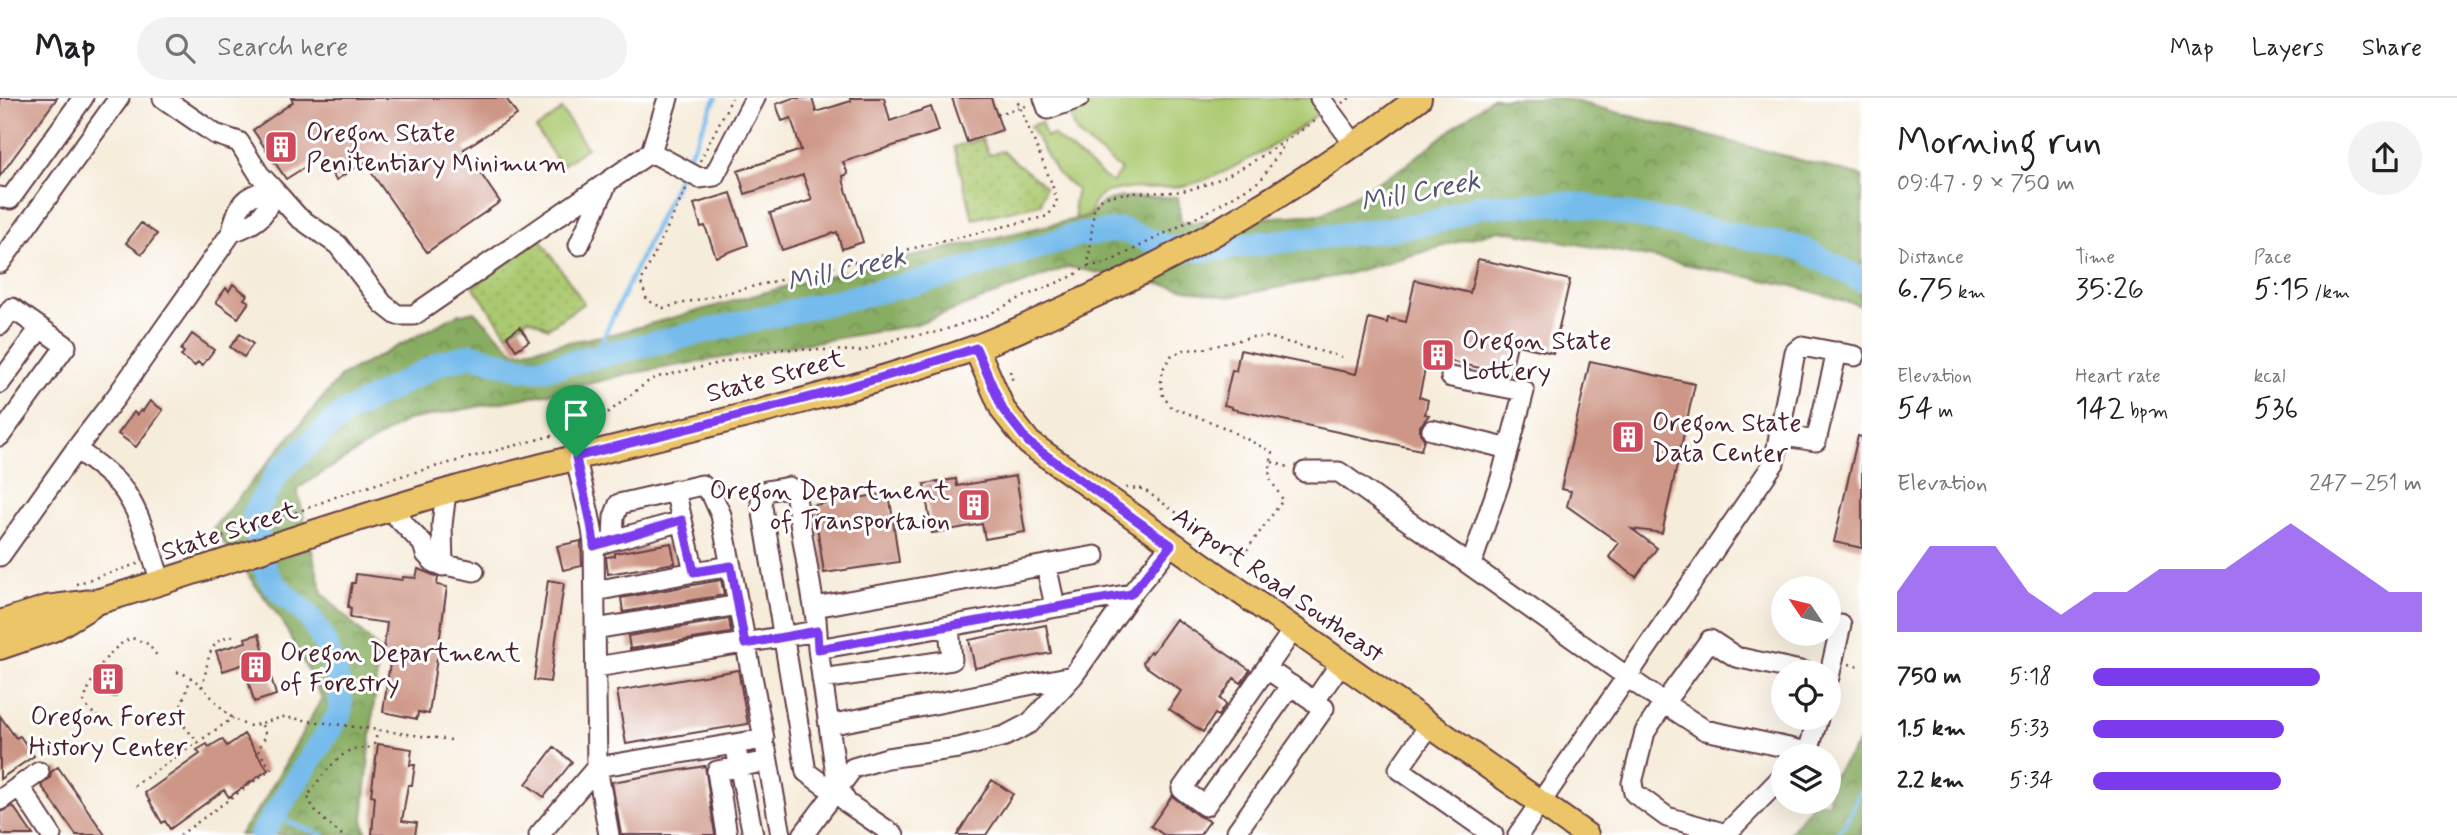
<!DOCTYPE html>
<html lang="en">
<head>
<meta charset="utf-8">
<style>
  :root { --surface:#fff; --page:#f2f2f2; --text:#202124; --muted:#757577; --line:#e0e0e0; --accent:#7c3aed }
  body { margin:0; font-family:Mynerve,sans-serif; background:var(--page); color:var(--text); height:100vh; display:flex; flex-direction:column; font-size:26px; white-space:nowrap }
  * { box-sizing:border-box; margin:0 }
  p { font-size:23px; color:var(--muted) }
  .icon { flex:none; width:38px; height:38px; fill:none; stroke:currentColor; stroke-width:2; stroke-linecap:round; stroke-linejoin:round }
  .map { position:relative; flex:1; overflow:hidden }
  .drawer { display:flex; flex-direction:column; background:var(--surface); width:595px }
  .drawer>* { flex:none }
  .needle { width:46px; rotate:305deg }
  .fabs { position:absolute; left:1771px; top:478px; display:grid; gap:14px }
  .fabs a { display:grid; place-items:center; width:70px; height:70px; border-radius:50%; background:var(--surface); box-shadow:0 7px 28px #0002; font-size:35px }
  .pin { position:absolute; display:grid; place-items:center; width:60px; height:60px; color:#fff; margin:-72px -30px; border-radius:50% 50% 50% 0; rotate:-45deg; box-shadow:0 0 7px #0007 }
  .pin .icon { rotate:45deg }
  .round { display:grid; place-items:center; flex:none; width:74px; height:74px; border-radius:37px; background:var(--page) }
  .overview { display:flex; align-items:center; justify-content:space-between; height:119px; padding:0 35px }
  h1 { font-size:38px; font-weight:600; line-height:52px }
  .stats { display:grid; grid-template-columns:repeat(3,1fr); gap:10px; height:119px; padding:7px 35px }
  .stats div { display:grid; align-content:center }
  .stats b { font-size:30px; font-weight:600 }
  .stats small { font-size:19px; font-weight:400 }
  .stats p { font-size:19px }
  .chart { height:196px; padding:14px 35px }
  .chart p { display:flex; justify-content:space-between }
  .chart svg { width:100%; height:126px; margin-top:7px; fill:var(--accent); opacity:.7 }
  ul { padding:0 35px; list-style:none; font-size:23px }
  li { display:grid; grid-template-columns:112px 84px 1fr; align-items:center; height:52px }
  li i { height:18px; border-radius:9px; background:var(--accent) }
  header { display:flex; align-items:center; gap:42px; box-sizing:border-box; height:98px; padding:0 35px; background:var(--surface); border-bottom:2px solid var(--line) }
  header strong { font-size:33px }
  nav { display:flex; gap:38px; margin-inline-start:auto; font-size:24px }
  .search { width:490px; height:63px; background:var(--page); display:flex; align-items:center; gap:18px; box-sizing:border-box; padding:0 24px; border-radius:38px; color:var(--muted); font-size:26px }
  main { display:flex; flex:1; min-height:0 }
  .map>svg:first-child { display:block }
  .green { fill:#abc970; stroke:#7a744e; stroke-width:2 }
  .forest { fill:url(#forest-crowns); stroke:#696646; stroke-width:2 }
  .garden { fill:url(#garden-dots); stroke:#7a744e; stroke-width:2 }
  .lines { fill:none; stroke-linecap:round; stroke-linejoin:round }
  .stream { stroke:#74bbec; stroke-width:4.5 }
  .river { stroke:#74bbec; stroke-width:24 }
  .building { fill:#ce9686 }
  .minor-casing { stroke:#643e45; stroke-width:23 }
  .major-casing { stroke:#643e45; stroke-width:28 }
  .path { stroke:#643e45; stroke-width:2.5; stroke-dasharray:2 5; stroke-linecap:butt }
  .minor { stroke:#fff; stroke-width:19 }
  .major { stroke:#edc569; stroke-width:24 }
  .route-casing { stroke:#fff; stroke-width:14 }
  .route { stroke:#7c3aed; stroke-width:9 }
  .labels { text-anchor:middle; stroke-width:6; stroke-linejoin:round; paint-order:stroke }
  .poi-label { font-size:26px; fill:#4a1f2b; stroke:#fff; text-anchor:start }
  .street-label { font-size:26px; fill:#4a1f2b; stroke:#fff }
  .water-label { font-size:28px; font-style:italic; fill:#59566f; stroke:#fff }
</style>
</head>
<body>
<header>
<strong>Map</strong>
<div class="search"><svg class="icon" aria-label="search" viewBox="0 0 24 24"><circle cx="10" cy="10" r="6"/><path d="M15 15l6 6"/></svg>Search here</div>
<nav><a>Map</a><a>Layers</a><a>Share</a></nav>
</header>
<main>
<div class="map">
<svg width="1862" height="737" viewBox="0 0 1862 737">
  <defs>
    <pattern id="forest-crowns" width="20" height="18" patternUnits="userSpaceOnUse" patternTransform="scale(1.75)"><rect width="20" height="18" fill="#88ad62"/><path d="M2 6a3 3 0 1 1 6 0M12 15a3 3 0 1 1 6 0" fill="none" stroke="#718c51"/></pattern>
    <pattern id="garden-dots" width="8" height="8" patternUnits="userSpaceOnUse" patternTransform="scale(1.75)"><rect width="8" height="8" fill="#abc970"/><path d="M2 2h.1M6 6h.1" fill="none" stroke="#95ac61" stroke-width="1.8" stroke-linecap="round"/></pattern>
  </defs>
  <rect width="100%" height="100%" fill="#fff"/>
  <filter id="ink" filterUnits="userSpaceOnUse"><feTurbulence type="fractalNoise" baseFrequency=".0143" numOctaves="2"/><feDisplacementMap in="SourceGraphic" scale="14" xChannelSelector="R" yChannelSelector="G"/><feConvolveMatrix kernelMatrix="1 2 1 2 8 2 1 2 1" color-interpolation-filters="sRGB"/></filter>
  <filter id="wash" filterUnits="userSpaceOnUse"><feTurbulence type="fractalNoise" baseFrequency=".00686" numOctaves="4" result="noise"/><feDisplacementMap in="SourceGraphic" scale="28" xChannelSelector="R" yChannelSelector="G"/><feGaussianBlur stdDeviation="1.57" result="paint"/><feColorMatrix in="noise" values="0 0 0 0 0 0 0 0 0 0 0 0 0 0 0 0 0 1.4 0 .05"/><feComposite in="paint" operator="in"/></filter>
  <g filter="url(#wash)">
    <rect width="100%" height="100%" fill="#f6ecda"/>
    <path class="green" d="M1102 0H1314L1320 14C1292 38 1220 82 1183 88 1164 91 1123 88 1108 94 1096 98 1092 106 1089 118L1076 121 1074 105 1077 92 1057 75 1030 28 1041 24 1046 39 1053 37 1112 85 1121 72 1077 36 1068 11Z
      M562 12 587 50 561 68 536 31Z"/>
    <path class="forest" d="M1492 0H1562L1862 78V208L1793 188 1665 162 1499 132 1343 177 1229 199 1068 169 914 227 633 275 545 296 407 322 297 391 322 495 379 552 363 722 367 737H239L262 706 322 600 282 523 213 430 341 278 457 217 474 213 515 254 617 235 810 182 1089 118 1104 104 1121 99H1178L1181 125 1322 116 1402 70Z
      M1862 640V737H1788L1813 704H1829V684Z"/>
    <path class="garden" d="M982 41 989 57 1002 53 1045 88 1041 106 973 121 954 49Z
      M540 141 584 205 548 230 529 220 507 236 473 188Z"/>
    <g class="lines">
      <path class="stream" d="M685 66 716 0
        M595 257 680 77
        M278 712 286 723 323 737
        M1837 737 1846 725 1862 690"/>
      <path class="river" d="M261 737 339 617C347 592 324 536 307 517 295 504 278 494 269 479 260 465 258 433 254 416L279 373 343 316 442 264 472 257 523 271H542L941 179 1077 137 1122 132 1167 149 1202 152 1392 131 1439 123 1479 108 1571 105 1800 150 1862 182"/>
    </g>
    <g id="blocks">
      <path class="building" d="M0 0H57L0 78Z
        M291 0H506L517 17 464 51 500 104 427 154 364 64 336 82 321 59 286 81 253 32 293 4Z
        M793 0H812L816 14 851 3 850 0H884L890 23 931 9 939 33 843 64 848 76 843 78 844 85 863 144 842 151 837 134 782 152 770 115 812 102 803 77 745 96 738 73 801 52 791 20 782 23 776 6Z
        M952 0H991L1002 32 967 44Z
        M731 95 748 147 716 159 705 128 701 129 694 106Z
        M141 125 157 136 142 156 126 145Z
        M1478 161 1570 182 1553 255 1517 247 1510 277 1428 258 1419 299 1428 302 1425 316 1429 317 1420 328V335L1424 341 1421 352 1232 311V309L1224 307 1232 272 1236 273 1240 252 1356 276 1369 220 1387 225 1388 220 1406 224 1415 182 1470 195Z
        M233 186 247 197 244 201 249 204 238 220 216 204 226 190 229 193Z
        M520 229 529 243 516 252 507 238Z
        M192 236 214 252 202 268 198 264 195 268 181 258 184 254 181 252Z
        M240 236 253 246 244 259 230 249Z
        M1590 263 1695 286 1662 435 1632 431 1657 450 1636 479 1609 459 1619 445 1567 408 1571 393 1561 391Z
        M150 303 163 312 136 349 118 336 134 314 137 317 141 312 143 313Z
        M1858 338 1862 339V450L1834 444Z
        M1016 378 1025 434 985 441 982 426 932 435 924 386 956 381 957 388Z
        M889 395 899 464 824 475 814 407Z
        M581 443 582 468 563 472 557 448Z
        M671 445 675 465 608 476 606 459 615 458V455Z
        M418 471 438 479 437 487 447 489 429 616 418 614 417 621 383 614 391 558 383 557 387 525 350 520 351 510 348 509 352 485H355L356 476 402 482 403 479 416 480Z
        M548 482 564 485 550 584 534 582Z
        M721 482 724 497 623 514 621 500Z
        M729 521 731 535 630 551 628 538Z
        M1176 521 1250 572 1241 585 1234 580 1220 601 1226 606 1218 618 1215 616 1203 634 1169 611 1181 593 1144 567 1143 564 1150 553 1152 555Z
        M1046 527 1051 555 975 570 969 542Z
        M259 536 276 597 254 604 244 566 223 573 216 553 246 544 245 540Z
        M102 568 121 571 116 599 98 597 100 588 97 587Z
        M738 572 748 626 626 646 617 593Z
        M0 618 16 640 20 638 34 658 0 681Z
        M244 636 268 672 229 699 224 692 170 731 165 723 162 725 145 695 200 656 197 652 207 646 209 649 222 641 227 648Z
        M378 646 412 651 410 667H415L412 687H408L402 723 417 725 415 737H372L375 698 371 697Z
        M554 649 572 664 544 699 526 686Z
        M705 668 715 737H621L612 684Z
        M58 669 105 737H76L41 687 50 680 51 674Z
        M992 682 1013 696 986 737H957Z
        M1172 698 1198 718 1210 723 1200 737H1164L1151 728Z
        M13 708 33 737H4L0 732V714Z"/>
    </g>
  </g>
  <g filter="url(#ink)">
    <use href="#blocks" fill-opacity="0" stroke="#643e45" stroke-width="2"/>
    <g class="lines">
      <defs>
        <path id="minor" d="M1044 0 1048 11 1079 0
          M1320 0 1355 47
          M651 54 699 80 714 78 755 0
          M0 99 10 101 83 0
          M232 134C238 105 244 97 273 91L298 119 338 147 383 206 397 217H414L651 54 668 0
          M579 147 607 85
          M0 165 119 0
          M0 227 12 210 66 248 0 338
          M1451 279 1524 293 1501 380 1471 467
          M0 285 40 230
          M1432 332 1509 351
          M1779 337 1816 343 1837 254
          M576 359C581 389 592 418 594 448L597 669 609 737
          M1305 374H1339L1664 605 1710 542 1736 559 1805 574
          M675 392 694 474 731 468
          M389 411 423 446 426 456 435 465 474 473
          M613 442 682 423
          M0 458 76 351
          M1046 467 1055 508
          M443 468 442 427 446 394
          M161 485C151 454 143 421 125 394 112 376 93 364 76 351L116 299 232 134C258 125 267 118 273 91L259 76 239 44 215 36 163 0
          M595 493 694 474
          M815 509 1095 458
          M595 531 739 507
          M818 551 816 521 795 394 789 389 766 393 761 403 806 674 824 687 838 690
          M596 569 817 533
          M1829 579 1841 527
          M822 581 952 562 949 529
          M1291 587 1205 708 1182 691 1293 532
          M1314 604 1341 565
          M829 627 1073 578
          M1429 628 1399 671 1493 737
          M766 652 781 737
          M737 656 753 737
          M1803 658 1808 654 1818 620
          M1783 678 1726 736 1667 719 1634 695 1632 685 1645 634 1664 605 1705 632 1808 654
          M19 688 51 737
          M0 702 39 674
          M1237 733 1324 610 1267 571
          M539 737 597 669 764 641 721 417 712 397 702 387 619 406 614 419 613 442 594 448
          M727 737 717 673 768 663
          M803 737 853 670 887 660 958 650 1005 638 1030 625 1073 578 1131 496 1171 447
          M894 737 847 705 838 690 818 551 1131 496
          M1518 737 1774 365 1795 254 1802 248 1855 258"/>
        <path id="major" d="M976 250 1003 312 1029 345 1586 737
          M0 525 47 510 100 503C217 468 331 427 448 393 622 344 801 311 972 251 1003 240 1033 225 1064 211 1194 153 1305 86 1419 0
          M0 549 53 531 91 508"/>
      </defs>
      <use href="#minor" class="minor-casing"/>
      <use href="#major" class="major-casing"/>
      <path class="path" d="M1342 5 1350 0
        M997 16 1030 7
        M700 63 732 0
        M686 91 641 184 647 202 663 210 1048 118 1057 104 1052 86 1016 0
        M1088 168 1105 166 1207 114 1261 82 1285 45
        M1010 273 1013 284
        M1272 364 1289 369
        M1126 390 1143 391 1241 460 1283 402 1269 379 1272 354 1219 327 1171 309 1163 298 1161 284 1163 271 1171 258 1184 252 1203 251 1251 239H1268L1345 260
        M169 456 287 418 338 398 408 376 577 331 605 317 650 282 658 279 781 251 862 253 903 239 938 234 988 217 1016 202 1073 178 1088 168 1094 112 1101 101C1128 90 1159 98 1187 92 1229 83 1281 46 1316 22
        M76 486 140 465
        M1849 566 1862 570
        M177 574C207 580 219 622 251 628L283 619 451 642
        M191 579 182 606 175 617 202 649
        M202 589C209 568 205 541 233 538
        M106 621C96 618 89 614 84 604 90 581 108 549 132 540L148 546 158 559
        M134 688 233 620
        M180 737 271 671 258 652 266 637 261 625
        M342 737C328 725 315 717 308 699 313 687 339 656 351 652 359 649 366 652 374 647L378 632"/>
      <use href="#minor" class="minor"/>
      <use href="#major" class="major"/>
    </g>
  </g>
  <g class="lines" filter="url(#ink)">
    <defs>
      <path id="route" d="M976 250 1003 312 1029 345 1171 447 1131 496 818 551 817 533 745 546 731 468 694 474 682 422 594 448C592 418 581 389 576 359 710 324 845 294 976 250Z"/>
    </defs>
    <use href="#route" class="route-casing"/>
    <use href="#route" class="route"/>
  </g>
  <defs>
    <symbol id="building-square" viewBox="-11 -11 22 22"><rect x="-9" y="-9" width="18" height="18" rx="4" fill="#d1495b" stroke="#fff"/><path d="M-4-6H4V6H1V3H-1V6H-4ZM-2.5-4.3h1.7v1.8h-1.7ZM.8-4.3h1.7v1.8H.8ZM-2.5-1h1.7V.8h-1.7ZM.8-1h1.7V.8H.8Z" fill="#fff"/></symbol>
  </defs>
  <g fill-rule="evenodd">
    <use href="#building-square" x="262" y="30" width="38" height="38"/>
    <use href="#building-square" x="1419" y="238" width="38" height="38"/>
    <use href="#building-square" x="1609" y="320" width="38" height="38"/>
    <use href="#building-square" x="955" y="388" width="38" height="38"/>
    <use href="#building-square" x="237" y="550" width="38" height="38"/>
    <use href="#building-square" x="89" y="562" width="38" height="38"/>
  </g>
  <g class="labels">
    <g class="poi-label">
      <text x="306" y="43">Oregon State<tspan x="306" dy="30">Penitentiary Minimum</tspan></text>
      <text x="1462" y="251">Oregon State<tspan x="1462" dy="30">Lottery</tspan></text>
      <text x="1652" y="333">Oregon State<tspan x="1652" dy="30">Data Center</tspan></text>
      <text x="950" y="401" text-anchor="end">Oregon Department<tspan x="950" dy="30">of Transportaion</tspan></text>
      <text x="280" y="563">Oregon Department<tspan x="280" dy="30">of Forestry</tspan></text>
      <text x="108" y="627" text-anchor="middle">Oregon Forest<tspan x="108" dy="30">History Center</tspan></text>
    </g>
    <g class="street-label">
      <text transform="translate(775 277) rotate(-15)" y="9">State Street</text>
      <text transform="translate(229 432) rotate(-18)" y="9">State Street</text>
      <text transform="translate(1279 486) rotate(35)" y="9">Airport Road Southeast</text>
    </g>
    <g class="water-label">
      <text transform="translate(1420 92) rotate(-11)" y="10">Mill Creek</text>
      <text transform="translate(846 170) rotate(-13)" y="10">Mill Creek</text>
    </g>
  </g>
</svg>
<div class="fabs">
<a><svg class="needle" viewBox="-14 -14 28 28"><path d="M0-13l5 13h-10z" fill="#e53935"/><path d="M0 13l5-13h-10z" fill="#757577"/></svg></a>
<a><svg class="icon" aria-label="locate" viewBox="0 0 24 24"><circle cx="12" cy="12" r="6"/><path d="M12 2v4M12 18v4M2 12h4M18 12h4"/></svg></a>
<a><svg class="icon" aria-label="layers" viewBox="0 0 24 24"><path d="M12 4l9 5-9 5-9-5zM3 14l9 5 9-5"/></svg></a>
</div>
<div class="pin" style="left:576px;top:359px;background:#1e9e55"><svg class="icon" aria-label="arrive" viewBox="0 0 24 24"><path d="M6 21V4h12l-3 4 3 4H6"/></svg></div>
</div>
<section class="drawer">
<div class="overview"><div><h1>Morning run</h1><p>09:47 · 9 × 750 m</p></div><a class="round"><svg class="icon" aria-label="share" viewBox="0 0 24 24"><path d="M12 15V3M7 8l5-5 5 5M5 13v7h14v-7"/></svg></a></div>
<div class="stats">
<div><p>Distance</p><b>6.75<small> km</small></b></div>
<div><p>Time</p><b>35:26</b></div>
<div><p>Pace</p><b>5:15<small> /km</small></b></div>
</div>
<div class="stats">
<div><p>Elevation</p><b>54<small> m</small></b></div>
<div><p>Heart rate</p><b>142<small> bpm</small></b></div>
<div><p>kcal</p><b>536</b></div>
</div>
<div class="chart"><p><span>Elevation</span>247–251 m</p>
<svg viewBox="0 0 160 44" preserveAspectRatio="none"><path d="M0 44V30L10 14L20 14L30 14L40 30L50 38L60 30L70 30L80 22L90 22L100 22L110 14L120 6L130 14L140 22L150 30L160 30V44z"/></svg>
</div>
<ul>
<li><b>750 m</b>5:18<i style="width:69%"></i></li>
<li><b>1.5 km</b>5:33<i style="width:58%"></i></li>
<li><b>2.2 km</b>5:34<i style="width:57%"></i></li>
</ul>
</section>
</main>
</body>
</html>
